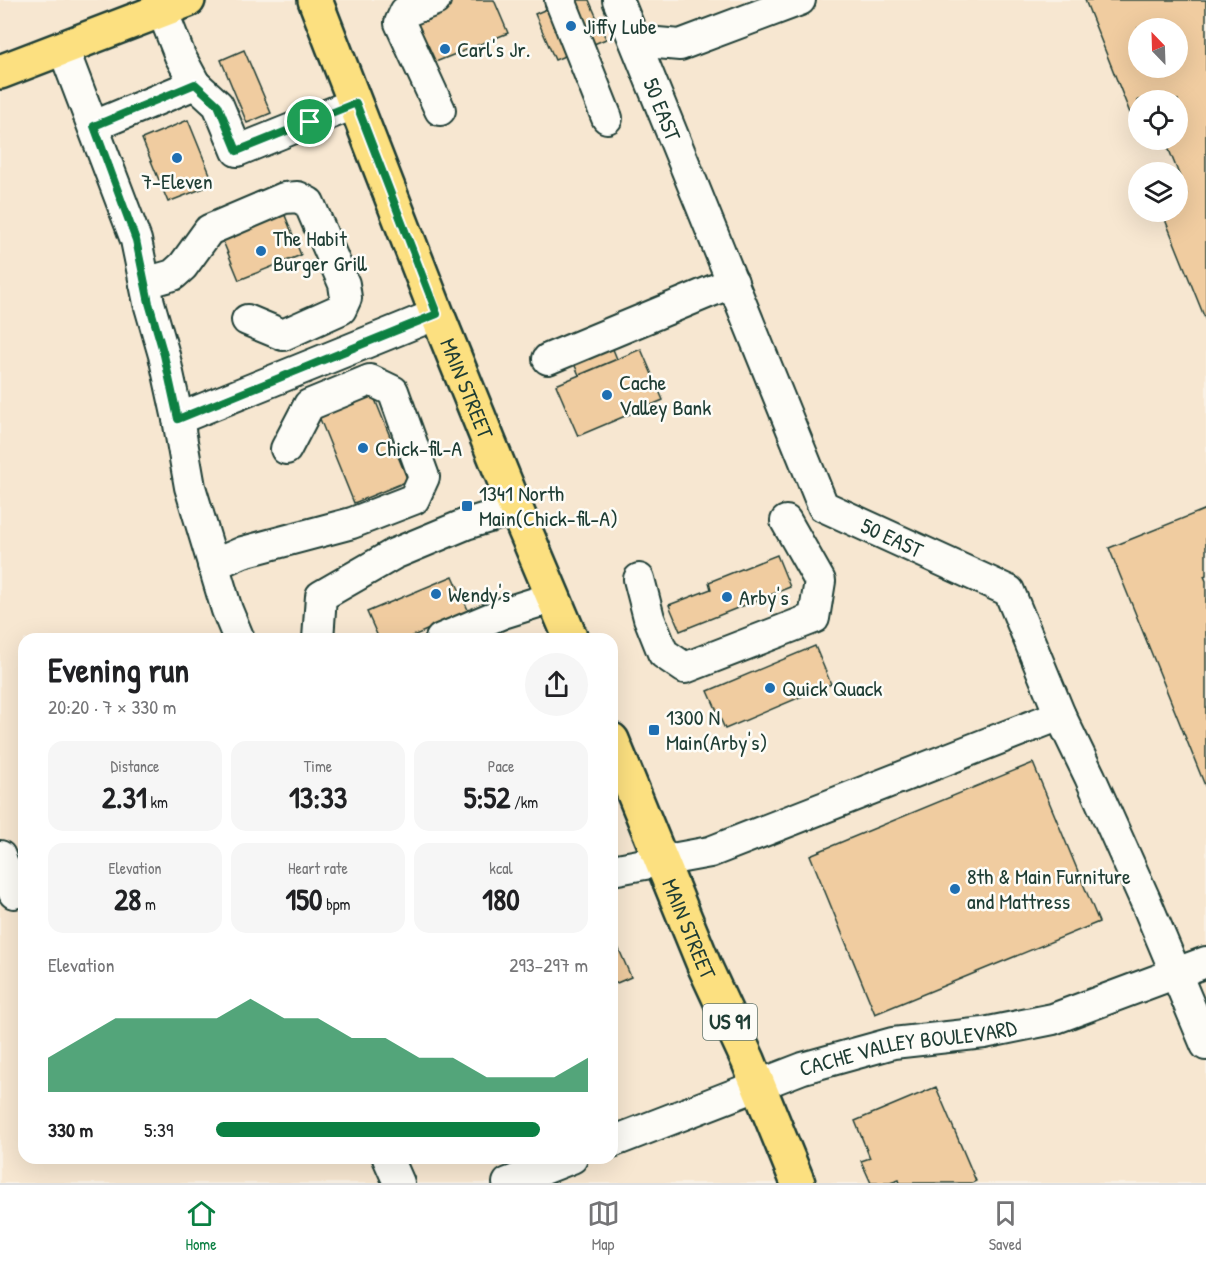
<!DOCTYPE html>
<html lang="en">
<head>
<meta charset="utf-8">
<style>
  :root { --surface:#fff; --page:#f6f6f6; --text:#202124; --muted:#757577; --line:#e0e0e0; --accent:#0b8043 }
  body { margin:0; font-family:"Patrick Hand",sans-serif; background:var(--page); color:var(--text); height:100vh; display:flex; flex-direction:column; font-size:22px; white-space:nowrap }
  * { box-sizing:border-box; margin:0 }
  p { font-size:20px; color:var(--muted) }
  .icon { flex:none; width:33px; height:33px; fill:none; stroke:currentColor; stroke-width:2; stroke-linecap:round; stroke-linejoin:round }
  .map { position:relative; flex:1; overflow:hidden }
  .panel { position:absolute; left:18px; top:633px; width:600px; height:531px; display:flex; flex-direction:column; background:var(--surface); border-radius:18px; box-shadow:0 6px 24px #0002 }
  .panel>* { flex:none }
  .needle { width:39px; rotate:337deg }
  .fabs { position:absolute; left:1128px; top:18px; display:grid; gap:12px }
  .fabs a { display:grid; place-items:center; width:60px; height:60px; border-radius:50%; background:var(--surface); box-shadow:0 6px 24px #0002; font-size:30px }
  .pin { position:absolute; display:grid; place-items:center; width:51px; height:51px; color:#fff; margin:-26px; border:3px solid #fff; border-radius:50%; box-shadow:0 2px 6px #0007 }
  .round { display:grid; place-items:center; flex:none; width:63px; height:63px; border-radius:32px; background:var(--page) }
  .overview { display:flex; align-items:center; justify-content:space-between; height:102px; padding:0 30px }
  h1 { font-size:33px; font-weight:700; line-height:45px }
  .figures { display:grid; grid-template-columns:repeat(3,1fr); gap:9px; height:102px; padding:6px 30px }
  .figures div { display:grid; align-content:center; border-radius:15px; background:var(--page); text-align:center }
  .figures b { font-size:30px; font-weight:700 }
  .figures small { font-size:16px; font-weight:400 }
  .figures p { font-size:16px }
  .chart { height:168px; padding:12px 30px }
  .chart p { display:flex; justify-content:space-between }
  .chart svg { width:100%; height:108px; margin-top:6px; fill:var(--accent); opacity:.7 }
  ul { padding:0 30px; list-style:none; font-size:20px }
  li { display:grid; grid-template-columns:96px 72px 1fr; align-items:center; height:45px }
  li i { height:15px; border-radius:8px; background:var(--accent) }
  .tabs { display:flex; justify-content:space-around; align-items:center; height:84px; border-top:2px solid var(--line); background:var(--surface); font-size:16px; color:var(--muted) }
  .tabs a { display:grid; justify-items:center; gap:3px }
  .tabs .selected { color:var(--accent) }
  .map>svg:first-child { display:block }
  .built { fill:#f7e7d1; fill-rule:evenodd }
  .building { fill:#f0cca0; stroke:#1f3d34; stroke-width:1.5; fill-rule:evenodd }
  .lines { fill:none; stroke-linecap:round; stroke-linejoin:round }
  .minor-casing { stroke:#1f3d34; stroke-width:34 }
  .major-casing { stroke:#1f3d34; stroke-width:38 }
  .minor { stroke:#fdfcf7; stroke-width:30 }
  .major { stroke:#fce080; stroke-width:33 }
  .route-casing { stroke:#fff; stroke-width:12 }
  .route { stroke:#0b8043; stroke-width:8 }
  .poi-dot { fill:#1f6fb2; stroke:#fdfcf7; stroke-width:2 }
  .labels { text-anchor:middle; stroke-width:5; stroke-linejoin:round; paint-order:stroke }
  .shield { fill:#fdfcf7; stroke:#62766e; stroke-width:1.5 }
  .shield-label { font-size:21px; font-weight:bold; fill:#1f3d34 }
  .poi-label { font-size:22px; fill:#1f3d34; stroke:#fdfcf7; text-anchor:start }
  .street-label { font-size:22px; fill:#1f3d34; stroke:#fdfcf7 }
</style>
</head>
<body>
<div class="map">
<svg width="1206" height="1183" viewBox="0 0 1206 1183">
  <rect width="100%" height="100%" fill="#faf2e6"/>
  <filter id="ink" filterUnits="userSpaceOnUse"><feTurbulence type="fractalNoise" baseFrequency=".0167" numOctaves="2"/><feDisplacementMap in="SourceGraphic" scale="12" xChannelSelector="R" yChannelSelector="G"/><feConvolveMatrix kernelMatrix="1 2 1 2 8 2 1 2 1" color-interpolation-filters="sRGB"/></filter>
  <g filter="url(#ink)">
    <path class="built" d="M0 0H1206V1183H0ZM1138 28H1178V68H1138ZM1138 100H1178V140H1138ZM1138 172H1178V212H1138ZM24 639H612V1158H24Z"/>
    <path class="building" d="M454 0H494L508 33 428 65 409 19Z
      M568 0H589L606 39 555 60 535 14Z
      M1085 0H1206V321L1162 212H1178V198L1187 194 1165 140H1178V100H1138V110L1130 113ZM1138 28H1178V68H1138Z
      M244 50 271 113 247 123 221 60Z
      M188 120 214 184 168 202 142 139Z
      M282 208 301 255 239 280 220 234Z
      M602 322 617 359 579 375 563 338Z
      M641 349 663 400 578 436 556 385Z
      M372 392 408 481 354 503 318 414Z
      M1206 509V575L1204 576 1206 581V788L1109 548Z
      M777 555 790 587 680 631 669 605 711 589 709 582Z
      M453 576 469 612 406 639H379L367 612Z
      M815 646 831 684 725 729 708 691Z
      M1033 763 1099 922 875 1014 810 855Z
      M612 933 631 977 612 985Z
      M936 1087 976 1181 972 1183H900L899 1180 890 1183H871L861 1161 870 1158 855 1121Z"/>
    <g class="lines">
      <defs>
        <g id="minor">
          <path d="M435 0 405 12 400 23 440 110"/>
          <path d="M560 0 607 118"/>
          <path id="s1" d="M618 0 823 506 1009 591 1060 715 1090 777 1146 902 1206 1045"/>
          <path d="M162 10 180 56 195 84"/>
          <path d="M635 41 680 45 800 0"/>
          <path d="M63 48 136 240 149 303 164 355 178 419 190 487 227 610 239 639"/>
          <path d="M94 126 195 84 218 105 237 151 356 103"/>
          <path d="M145 283 173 275 183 266 209 230 284 198 298 197 309 203 344 284 346 298 341 309 283 335 247 320"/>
          <path d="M548 359 733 282"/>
          <path d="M178 419 437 314"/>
          <path d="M213 565 243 552 352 523 414 499 424 477 393 391 370 380 309 405 286 449"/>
          <path d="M639 579 649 618 663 653 685 668 814 618 820 581 786 521"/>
          <path d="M318 639 321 596 394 554 466 524 516 509"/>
          <path d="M441 639 503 613 554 597"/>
          <path d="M0 856 14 893"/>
          <path d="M612 870 710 852 1060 715"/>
          <path id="s2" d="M612 1142 803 1068 893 1043 984 1033 1053 1019 1206 962"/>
          <path d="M388 1158 399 1183"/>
          <path d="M508 1183 572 1158"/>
        </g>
        <g id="major">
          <path id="s3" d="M315 0 437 314 516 509 571 639"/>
          <path d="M0 72 188 0"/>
          <path id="s4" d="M612 740 704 965 748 1060 798 1183"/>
        </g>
      </defs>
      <use href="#minor" class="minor-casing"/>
      <use href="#major" class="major-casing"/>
      <use href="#minor" class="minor"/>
      <use href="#major" class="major"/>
    </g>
  </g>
  <g class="lines" filter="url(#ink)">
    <defs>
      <path id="route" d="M195 84 218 105 237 151 356 103 437 314 178 419 164 355 149 303 136 240 94 126Z"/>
    </defs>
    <use href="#route" class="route-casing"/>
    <use href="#route" class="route"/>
  </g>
  <g class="poi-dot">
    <circle cx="571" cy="26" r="6"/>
    <circle cx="445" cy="49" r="6"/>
    <circle cx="177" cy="158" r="6"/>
    <circle cx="261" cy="251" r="6"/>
    <circle cx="607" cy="395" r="6"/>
    <circle cx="363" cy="448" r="6"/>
    <rect x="461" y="500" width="12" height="12" rx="3"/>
    <circle cx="436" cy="594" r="6"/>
    <circle cx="727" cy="597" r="6"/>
    <circle cx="770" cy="688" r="6"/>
    <rect x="648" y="724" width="12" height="12" rx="3"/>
    <circle cx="955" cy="889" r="6"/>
  </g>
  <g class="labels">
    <rect class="shield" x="703" y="1004" width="54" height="36" rx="4.5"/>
    <g class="shield-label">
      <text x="730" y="1029">US 91</text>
    </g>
    <g class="poi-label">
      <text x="583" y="34">Jiffy Lube</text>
      <text x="457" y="57">Carl's Jr.</text>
      <text x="177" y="189" text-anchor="middle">7-Eleven</text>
      <text x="273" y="246">The Habit<tspan x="273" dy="25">Burger Grill</tspan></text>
      <text x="619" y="390">Cache<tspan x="619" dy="25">Valley Bank</tspan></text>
      <text x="375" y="456">Chick-fil-A</text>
      <text x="479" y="501">1341 North<tspan x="479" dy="25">Main(Chick-fil-A)</tspan></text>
      <text x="448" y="602">Wendy's</text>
      <text x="739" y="605">Arby's</text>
      <text x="782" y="696">Quick Quack</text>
      <text x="666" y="725">1300 N<tspan x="666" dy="25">Main(Arby's)</tspan></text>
      <text x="967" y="884">8th &amp; Main Furniture<tspan x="967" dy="25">and Mattress</tspan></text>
    </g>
    <g class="street-label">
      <text dy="8" stroke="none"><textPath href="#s1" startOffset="118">50 EAST</textPath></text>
      <text dy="8" stroke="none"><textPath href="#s3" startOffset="417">MAIN STREET</textPath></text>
      <text dy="8" stroke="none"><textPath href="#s1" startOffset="622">50 EAST</textPath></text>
      <text dy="8" stroke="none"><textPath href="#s4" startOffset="204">MAIN STREET</textPath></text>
      <text dy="8" stroke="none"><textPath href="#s2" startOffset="312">CACHE VALLEY BOULEVARD</textPath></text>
    </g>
  </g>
</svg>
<div class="fabs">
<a><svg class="needle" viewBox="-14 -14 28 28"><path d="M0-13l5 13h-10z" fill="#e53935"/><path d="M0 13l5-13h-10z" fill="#757577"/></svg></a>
<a><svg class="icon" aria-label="locate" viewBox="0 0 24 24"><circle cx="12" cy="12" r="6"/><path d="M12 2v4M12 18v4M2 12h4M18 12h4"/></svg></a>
<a><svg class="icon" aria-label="layers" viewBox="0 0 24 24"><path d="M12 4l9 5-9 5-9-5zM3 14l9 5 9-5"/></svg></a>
</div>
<div class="pin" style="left:310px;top:122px;background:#1e9e55"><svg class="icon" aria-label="arrive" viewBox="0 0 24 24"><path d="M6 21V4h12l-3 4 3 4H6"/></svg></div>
<section class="panel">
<div class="overview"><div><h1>Evening run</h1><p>20:20 · 7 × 330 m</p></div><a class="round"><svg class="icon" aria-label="share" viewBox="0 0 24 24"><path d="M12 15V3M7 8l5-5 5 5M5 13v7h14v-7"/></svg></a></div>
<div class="figures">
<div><p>Distance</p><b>2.31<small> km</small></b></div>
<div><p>Time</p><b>13:33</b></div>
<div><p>Pace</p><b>5:52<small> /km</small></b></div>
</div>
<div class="figures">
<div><p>Elevation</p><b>28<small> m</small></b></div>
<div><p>Heart rate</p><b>150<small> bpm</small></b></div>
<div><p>kcal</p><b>180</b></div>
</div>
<div class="chart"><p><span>Elevation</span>293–297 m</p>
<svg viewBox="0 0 160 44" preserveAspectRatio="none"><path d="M0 44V30L10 22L20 14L30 14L40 14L50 14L60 6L70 14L80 14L90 22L100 22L110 30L120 30L130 38L140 38L150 38L160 30V44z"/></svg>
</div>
<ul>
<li><b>330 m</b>5:39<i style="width:87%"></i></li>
</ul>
</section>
</div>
<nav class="tabs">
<a class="selected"><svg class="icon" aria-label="home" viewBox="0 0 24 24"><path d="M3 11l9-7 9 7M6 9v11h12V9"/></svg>Home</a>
<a><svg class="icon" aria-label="map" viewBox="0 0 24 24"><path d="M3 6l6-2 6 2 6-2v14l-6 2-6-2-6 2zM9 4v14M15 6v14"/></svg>Map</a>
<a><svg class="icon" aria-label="saved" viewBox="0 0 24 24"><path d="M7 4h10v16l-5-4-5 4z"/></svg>Saved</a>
</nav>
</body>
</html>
